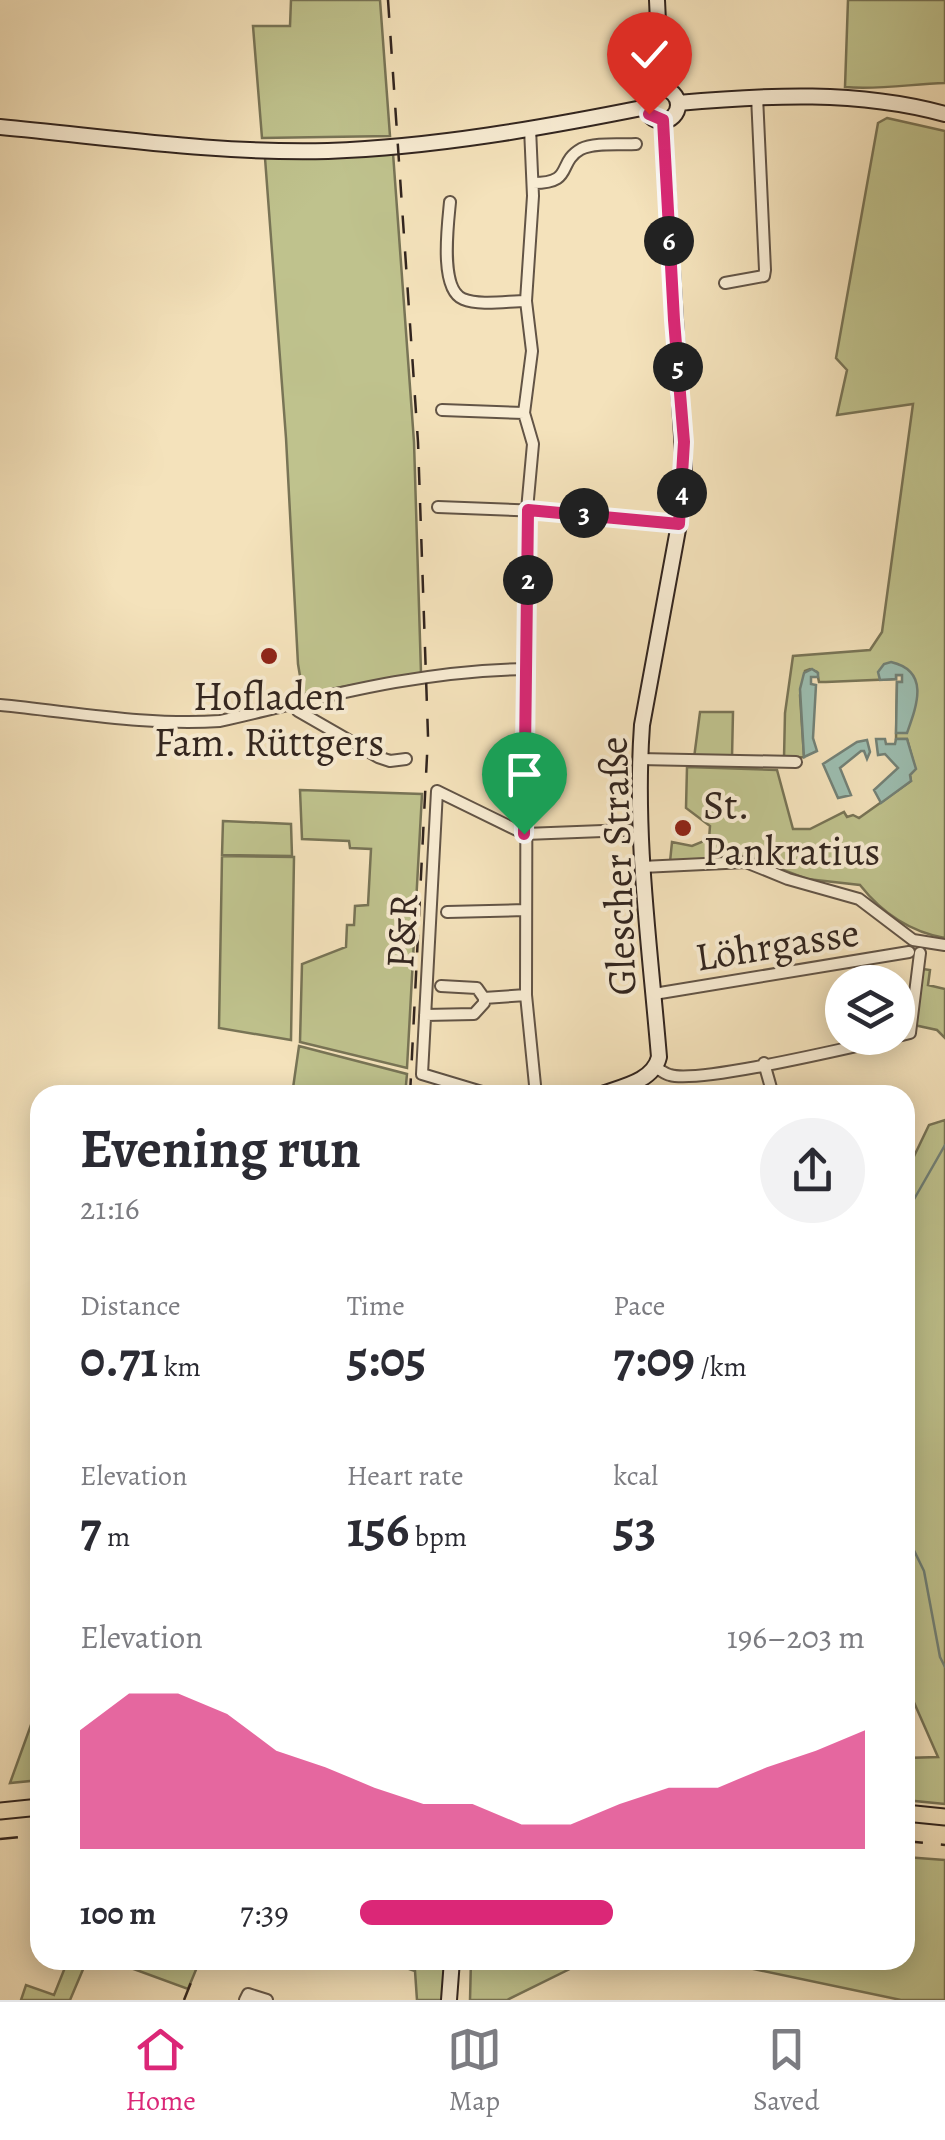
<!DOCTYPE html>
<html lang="en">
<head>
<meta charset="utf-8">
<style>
  :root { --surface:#fff; --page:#f2f2f3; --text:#2b2b33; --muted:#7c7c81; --line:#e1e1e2; --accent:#db2777 }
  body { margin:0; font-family:Alegreya,serif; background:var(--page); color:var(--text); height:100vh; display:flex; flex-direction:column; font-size:38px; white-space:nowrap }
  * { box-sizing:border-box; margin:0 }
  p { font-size:32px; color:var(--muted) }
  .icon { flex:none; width:55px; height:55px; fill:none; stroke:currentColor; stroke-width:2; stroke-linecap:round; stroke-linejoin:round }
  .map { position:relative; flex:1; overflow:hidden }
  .sheet { position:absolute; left:30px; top:1085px; width:885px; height:885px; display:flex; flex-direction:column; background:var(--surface); border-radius:30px; box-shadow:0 5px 25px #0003 }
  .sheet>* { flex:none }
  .controls { position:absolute; left:825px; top:965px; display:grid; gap:20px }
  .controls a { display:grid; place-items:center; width:90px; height:90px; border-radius:50%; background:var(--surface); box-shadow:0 5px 25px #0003; font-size:50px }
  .pin { position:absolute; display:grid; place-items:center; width:85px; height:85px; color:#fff; margin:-102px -42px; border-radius:50% 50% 50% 0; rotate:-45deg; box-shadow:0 0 10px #0007 }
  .pin .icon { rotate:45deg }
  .km { position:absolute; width:50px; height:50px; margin:-25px; border-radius:50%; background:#222; color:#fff; font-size:28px; line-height:50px; text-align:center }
  .round { display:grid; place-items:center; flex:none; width:105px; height:105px; border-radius:52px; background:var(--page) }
  .overview { display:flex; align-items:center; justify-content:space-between; height:170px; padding:0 50px }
  h1 { font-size:55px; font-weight:600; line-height:75px }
  .metrics { display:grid; grid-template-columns:repeat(3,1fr); gap:15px; height:170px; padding:10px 50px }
  .metrics div { display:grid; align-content:center }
  .metrics b { font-size:50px; font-weight:600 }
  .metrics small { font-size:28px; font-weight:400 }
  .metrics p { font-size:28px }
  .chart { height:280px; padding:20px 50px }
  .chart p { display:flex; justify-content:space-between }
  .chart svg { width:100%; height:180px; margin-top:10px; fill:var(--accent); opacity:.7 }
  ul { padding:0 50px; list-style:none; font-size:32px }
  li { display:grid; grid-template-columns:160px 120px 1fr; align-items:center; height:75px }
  li i { height:25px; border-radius:12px; background:var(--accent) }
  .dock { display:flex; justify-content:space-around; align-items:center; height:140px; border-top:2px solid var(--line); background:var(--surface); font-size:28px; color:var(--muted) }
  .dock a { display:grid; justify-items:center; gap:5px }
  .dock .selected { color:var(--accent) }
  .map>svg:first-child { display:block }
  .green { fill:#bfc28d; stroke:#787456; stroke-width:2.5 }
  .water { fill:#9cbeb1; stroke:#728177; stroke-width:2.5 }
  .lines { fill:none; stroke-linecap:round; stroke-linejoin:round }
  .stream { stroke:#728177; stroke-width:2.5 }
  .street-casing { stroke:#625446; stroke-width:14 }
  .secondary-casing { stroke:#32251f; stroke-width:18 }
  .primary-casing { stroke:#32251f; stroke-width:19 }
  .street { stroke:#f8ecd3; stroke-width:10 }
  .secondary { stroke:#f8ecd3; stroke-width:14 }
  .primary { stroke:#f4e2bb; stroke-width:15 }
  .rail { stroke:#32251f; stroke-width:2.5; stroke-dasharray:18 18; stroke-linecap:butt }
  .route-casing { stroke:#fff; stroke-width:20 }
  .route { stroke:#db2777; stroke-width:12 }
  .poi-dot { fill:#8f2418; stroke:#f8ecd3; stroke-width:4 }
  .labels { text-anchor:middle; stroke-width:8; stroke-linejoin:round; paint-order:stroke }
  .poi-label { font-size:40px; fill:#32251f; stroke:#f8ecd3 }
  .street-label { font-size:40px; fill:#32251f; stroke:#f8ecd3 }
</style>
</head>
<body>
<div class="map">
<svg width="945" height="2000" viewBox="0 0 945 2000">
  <rect width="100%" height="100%" fill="#f4e2bb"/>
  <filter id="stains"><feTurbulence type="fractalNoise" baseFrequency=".002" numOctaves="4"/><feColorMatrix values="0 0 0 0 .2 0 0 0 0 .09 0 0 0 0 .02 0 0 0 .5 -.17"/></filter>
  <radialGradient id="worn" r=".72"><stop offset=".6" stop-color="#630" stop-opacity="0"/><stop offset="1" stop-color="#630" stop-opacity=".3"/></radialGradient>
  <path class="green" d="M291 0H380L390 136 262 138 253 26H290Z
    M848 0H945V83C911 84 879 90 845 87Z
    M887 118 945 131V938C911 932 882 913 860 885L807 879 747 856 714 857 708 862H670L672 842 692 846 709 839 710 826 686 808 687 767 777 770 793 829H810L844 812 847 817 853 815 859 818 911 781 910 775 915 768 907 739H896L897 682H903L902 675H896V679L826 682H819L817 672 810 669 805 671 800 695 804 757 784 758 785 713 793 656 870 650 882 632 913 404 837 415 847 370 836 358 878 123Z
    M393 153 414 442 421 673 303 694 298 664 286 438 265 158Z
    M700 712H733L732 758H694Z
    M300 790 422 794 407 1068 300 1042 302 964 346 947 347 925H354L355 906 368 905 371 849 350 848 349 841 302 839Z
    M223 821 291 824 292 856 222 855Z
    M222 856 294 857 291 1040 219 1028Z
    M923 969 930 970 928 985 945 989V1038L937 1030 914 1025Z
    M299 1046 407 1074 405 1095H292Z
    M945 1120V1804L905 1800V1758L938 1757 905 1682V1175L929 1125Z
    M40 1700V1780L10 1783Z
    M905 1857 945 1860V2000H901L711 1960H905Z
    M68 1960H87L70 2000H21L26 1985 54 1995Z
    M109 1960H200L188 1989Z
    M383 1960H452L450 2000H417L415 1971Z
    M471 1960H588L507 2000H470Z"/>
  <path class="water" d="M891 662C930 671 917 705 907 733H896L897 682H902V675H896V679L880 680 878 672 884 664Z
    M812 669 818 673V677H811V684L816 685 813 738 817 751 804 757 800 689 804 673Z
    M876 739H885L886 744H895L896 739H907L916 769 910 775 911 781 881 803 874 790 898 768 885 754 878 755Z
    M867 740 870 752 867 759 864 751H861L840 768 851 795 838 798 823 764 857 742Z"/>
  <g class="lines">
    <path class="stream" d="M905 1215 945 1145
      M905 1532 924 1571 940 1657 945 1667"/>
    <defs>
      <path id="street" d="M530 128 533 196 526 301 532 351 524 413 533 444 527 510 526 995 536 1095
        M533 183C575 183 556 163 581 149 595 142 620 145 636 144
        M450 202C448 224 439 289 463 299 480 306 508 301 526 301
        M725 283 764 276 765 270 757 96
        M442 410 524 413
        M438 507 591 513 679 524
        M297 700 298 711 378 757 390 761 406 759
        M0 705C73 712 147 726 220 721 324 697 419 670 528 669
        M639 759 796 762
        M642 867 746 862 788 879 859 899 913 940 945 945
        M447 912 525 910
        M441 986 477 988 484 998
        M654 994 909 952
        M425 1015 474 1014 484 1003V998L526 995
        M898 1036 910 1033 920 953
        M764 1063 773 1095
        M656 1068C661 1070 665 1074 670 1075 699 1084 855 1046 893 1038
        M492 1095 422 1074 437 791 525 834 629 830
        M245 2000 248 1994 267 2000"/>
      <path id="secondary" d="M657 0 661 89
        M646 105a16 16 0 1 1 32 0a16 16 0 1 1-32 0Z
        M678 103C768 95 857 90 945 114
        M0 127C108 137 219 154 328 151 435 147 542 128 647 107
        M599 1095C620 1087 653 1082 659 1057 650 947 634 836 642 725L679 524 684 469 663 120
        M449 2000 452 1960"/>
      <path id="primary" d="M0 1811 40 1807
        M905 1813 945 1817"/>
    </defs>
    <use href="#street" class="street-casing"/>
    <use href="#secondary" class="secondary-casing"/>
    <use href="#primary" class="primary-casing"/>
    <use href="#street" class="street"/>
    <use href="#secondary" class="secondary"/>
    <use href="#primary" class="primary"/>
    <path class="rail" d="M388 0 418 442 428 736 410 1095
      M0 1839 40 1835
      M905 1841 945 1845
      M184 2000 200 1960"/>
  </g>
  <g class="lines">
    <defs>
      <path id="route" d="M524 834 528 510 679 524 684 442 674 320 663 120 649 114"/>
    </defs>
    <use href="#route" class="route-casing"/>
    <use href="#route" class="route"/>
  </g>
  <g class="poi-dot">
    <circle cx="269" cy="656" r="10"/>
    <circle cx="683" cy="828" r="10"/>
  </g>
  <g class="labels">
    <g class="poi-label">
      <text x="269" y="710">Hofladen<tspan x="269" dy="46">Fam. Rüttgers</tspan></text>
      <text x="703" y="819" text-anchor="start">St.<tspan x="703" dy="46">Pankratius</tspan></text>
    </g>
    <g class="street-label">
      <text transform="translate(617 866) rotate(-92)" y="14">Glescher Straße</text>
      <text transform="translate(401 931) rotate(-87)" y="14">P&amp;R</text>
      <text transform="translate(777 944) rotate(-9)" y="14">Löhrgasse</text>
    </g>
  </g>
  <rect width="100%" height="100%" filter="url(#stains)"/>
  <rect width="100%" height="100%" fill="url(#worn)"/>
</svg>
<div class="controls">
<a><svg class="icon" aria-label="layers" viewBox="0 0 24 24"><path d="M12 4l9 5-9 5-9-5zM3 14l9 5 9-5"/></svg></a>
</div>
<div class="pin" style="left:524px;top:834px;background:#1e9e55"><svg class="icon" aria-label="arrive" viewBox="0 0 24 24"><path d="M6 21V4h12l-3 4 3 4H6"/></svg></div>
<div class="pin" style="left:649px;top:114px;background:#d93025"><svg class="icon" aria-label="check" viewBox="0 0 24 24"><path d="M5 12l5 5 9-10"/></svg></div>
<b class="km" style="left:528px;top:580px">2</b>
<b class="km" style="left:584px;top:513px">3</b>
<b class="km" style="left:682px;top:493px">4</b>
<b class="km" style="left:678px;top:367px">5</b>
<b class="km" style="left:669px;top:241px">6</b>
<section class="sheet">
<div class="overview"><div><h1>Evening run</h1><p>21:16</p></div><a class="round"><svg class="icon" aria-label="share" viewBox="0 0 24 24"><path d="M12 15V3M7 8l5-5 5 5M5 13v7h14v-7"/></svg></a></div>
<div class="metrics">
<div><p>Distance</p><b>0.71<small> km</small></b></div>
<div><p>Time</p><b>5:05</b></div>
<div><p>Pace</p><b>7:09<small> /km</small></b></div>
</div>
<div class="metrics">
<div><p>Elevation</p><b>7<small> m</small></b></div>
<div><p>Heart rate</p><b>156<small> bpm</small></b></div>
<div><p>kcal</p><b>53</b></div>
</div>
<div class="chart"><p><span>Elevation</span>196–203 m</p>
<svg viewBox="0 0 160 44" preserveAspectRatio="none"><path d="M0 44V15L10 6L20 6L30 11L40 20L50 24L60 29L70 33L80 33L90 38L100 38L110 33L120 29L130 29L140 24L150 20L160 15V44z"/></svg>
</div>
<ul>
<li><b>100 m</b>7:39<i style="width:50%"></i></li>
</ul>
</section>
</div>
<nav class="dock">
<a class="selected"><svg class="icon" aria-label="home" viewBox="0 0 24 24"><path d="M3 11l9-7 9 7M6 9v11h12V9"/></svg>Home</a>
<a><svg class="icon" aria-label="map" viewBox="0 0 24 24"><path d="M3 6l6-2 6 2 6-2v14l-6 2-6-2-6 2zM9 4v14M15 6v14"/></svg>Map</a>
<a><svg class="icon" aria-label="saved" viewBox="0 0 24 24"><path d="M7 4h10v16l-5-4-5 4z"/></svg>Saved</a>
</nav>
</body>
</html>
